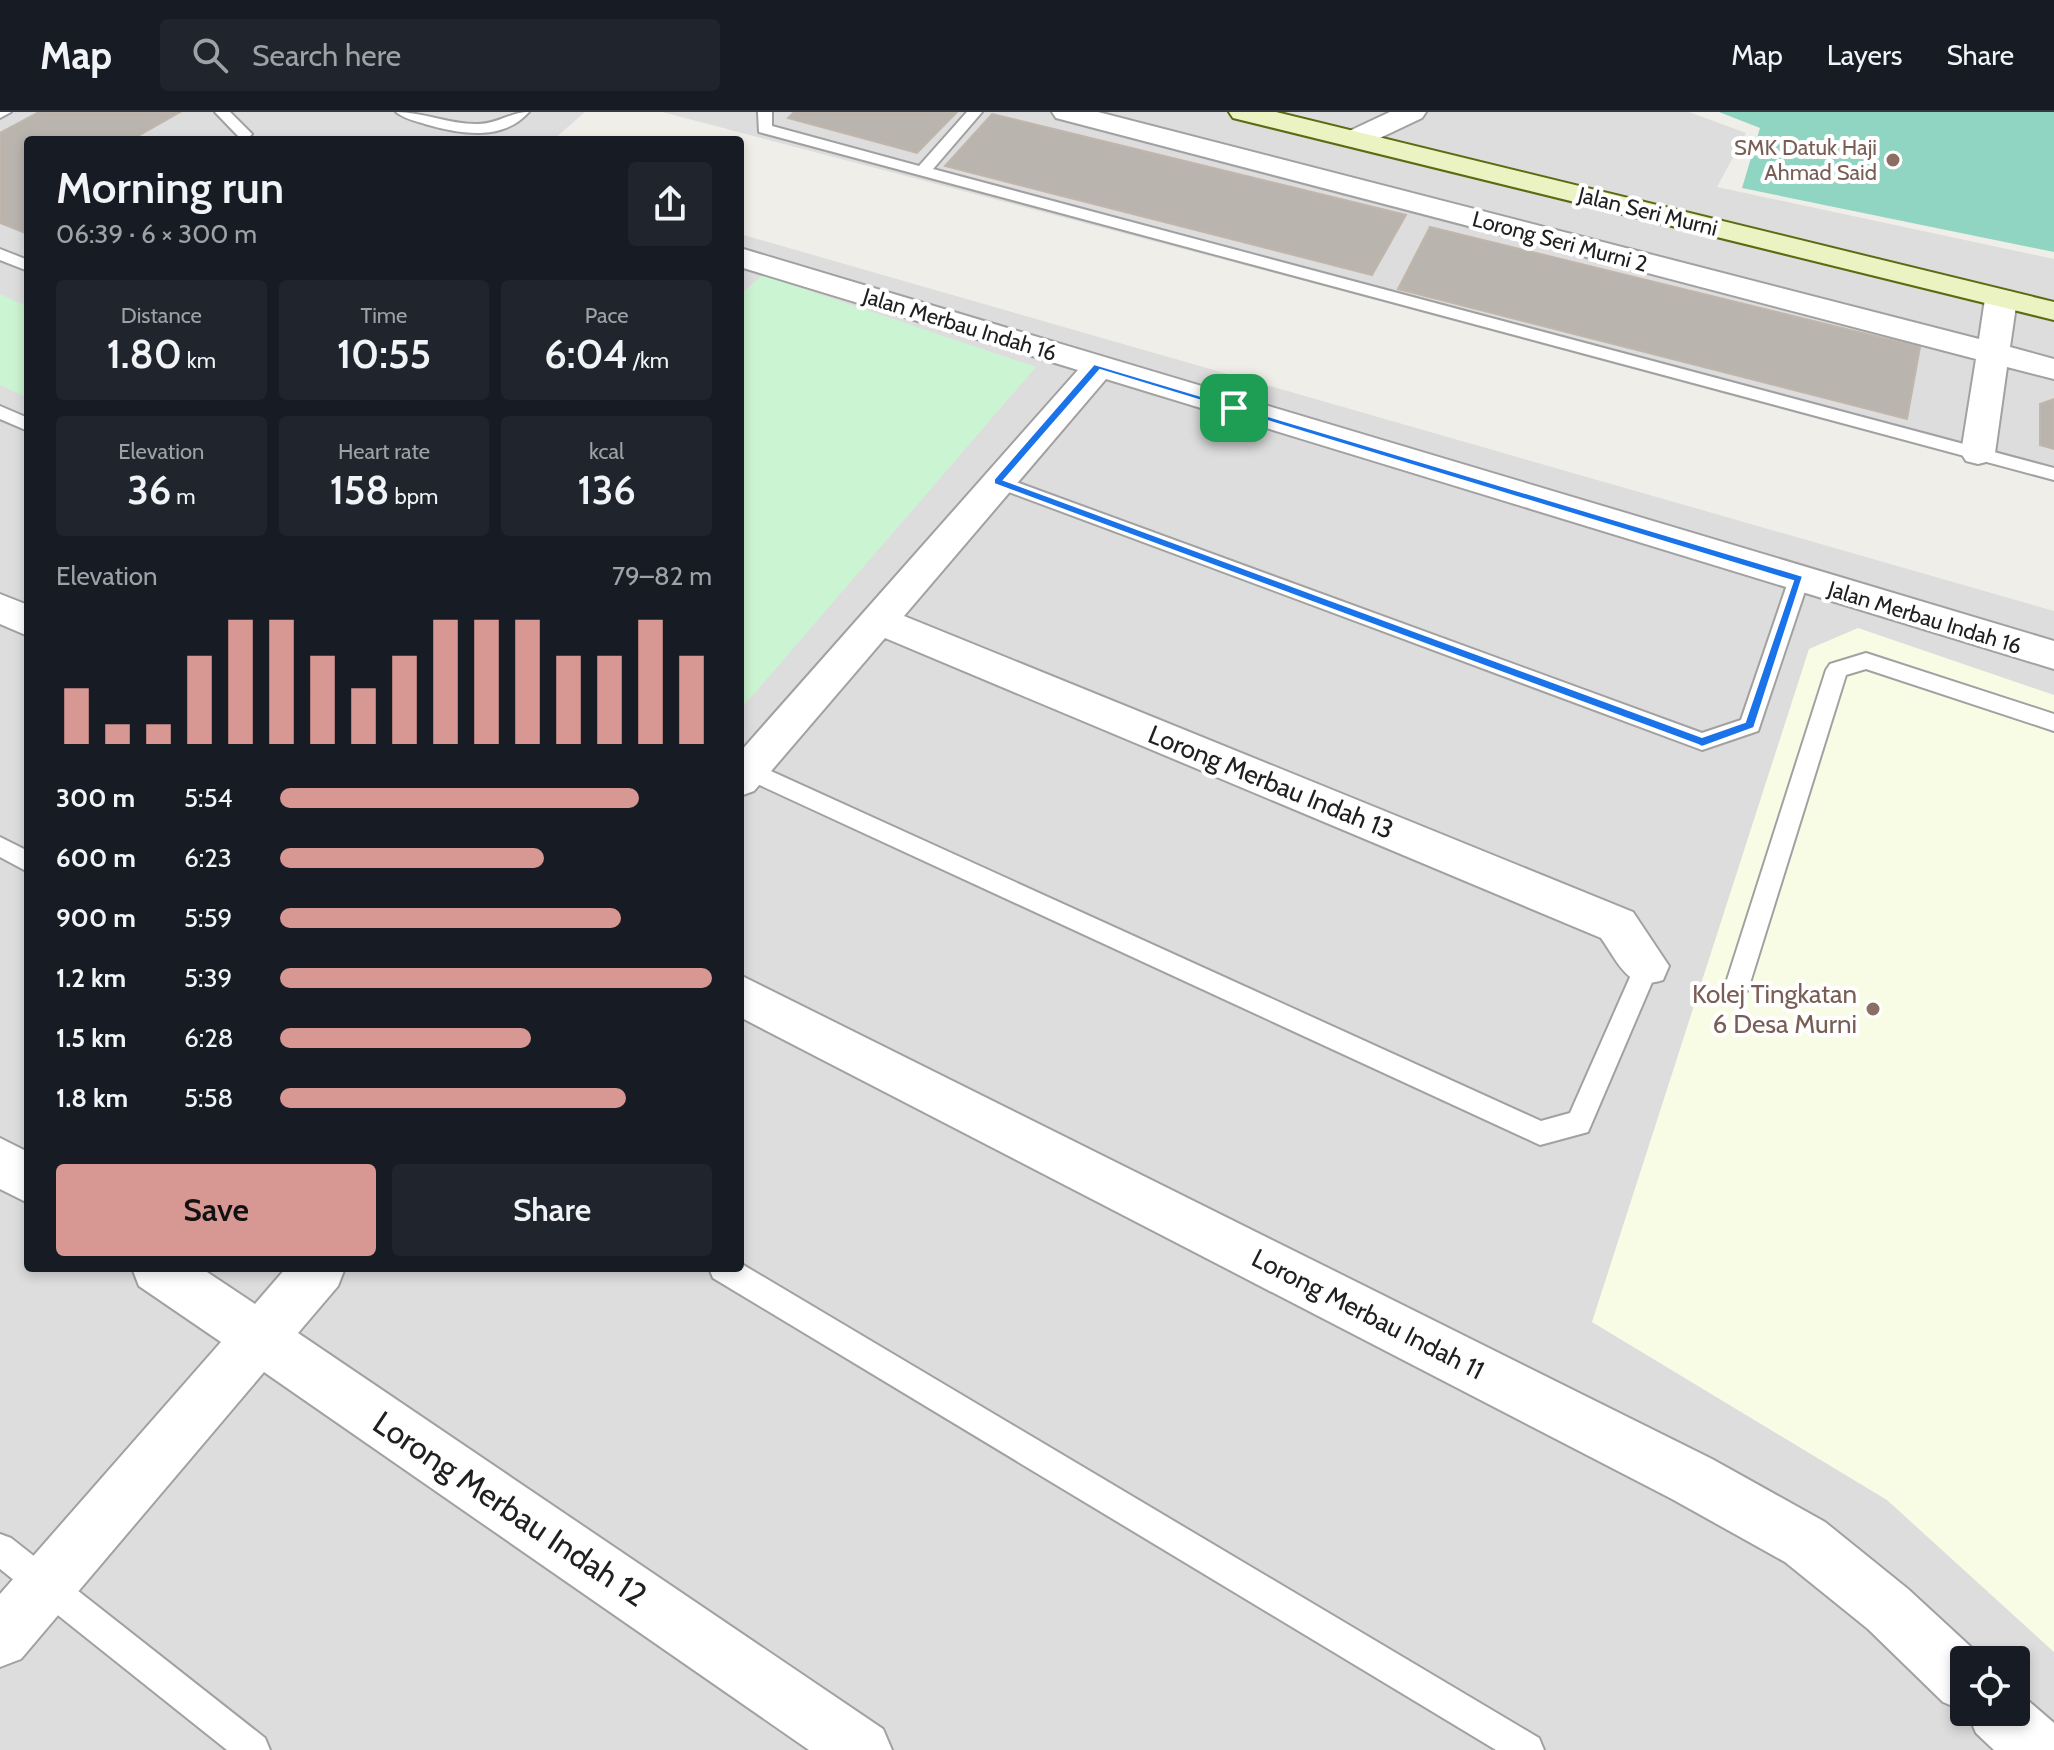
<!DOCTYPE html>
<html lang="en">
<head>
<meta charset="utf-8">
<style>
  :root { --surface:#171b24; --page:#20242c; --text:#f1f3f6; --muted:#9ea1a6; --line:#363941; --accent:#d79792 }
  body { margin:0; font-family:Cabin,sans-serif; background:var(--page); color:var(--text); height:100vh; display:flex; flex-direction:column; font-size:30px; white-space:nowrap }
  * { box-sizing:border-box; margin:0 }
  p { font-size:26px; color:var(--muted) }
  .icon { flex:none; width:44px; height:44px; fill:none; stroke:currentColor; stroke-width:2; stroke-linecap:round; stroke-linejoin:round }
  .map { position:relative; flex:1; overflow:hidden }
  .panel { position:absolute; left:24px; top:24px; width:720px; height:1136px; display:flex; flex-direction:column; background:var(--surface); border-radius:8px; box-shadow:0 4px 12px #0003 }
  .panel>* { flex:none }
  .buttons { position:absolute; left:1950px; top:1534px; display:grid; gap:16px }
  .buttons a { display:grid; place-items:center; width:80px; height:80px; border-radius:8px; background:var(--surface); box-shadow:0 4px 12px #0003; font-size:40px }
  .pin { position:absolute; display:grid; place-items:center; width:68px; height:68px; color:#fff; margin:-34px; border-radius:16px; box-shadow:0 4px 12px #0006 }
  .round { display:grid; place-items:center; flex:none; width:84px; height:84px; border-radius:8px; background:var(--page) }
  .summary { display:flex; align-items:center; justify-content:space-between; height:136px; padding:0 32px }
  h1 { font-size:44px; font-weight:600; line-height:60px }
  .metrics { display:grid; grid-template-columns:repeat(3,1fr); gap:12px; height:136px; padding:8px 32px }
  .metrics div { display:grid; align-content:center; border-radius:8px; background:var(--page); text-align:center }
  .metrics b { font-size:40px; font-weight:600 }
  .metrics small { font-size:22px; font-weight:400 }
  .metrics p { font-size:22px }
  .chart { height:224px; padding:16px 32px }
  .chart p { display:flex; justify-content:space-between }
  .chart svg { width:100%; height:144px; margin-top:8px; stroke:var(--accent); stroke-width:6 }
  .cta { display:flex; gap:16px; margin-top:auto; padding:16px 32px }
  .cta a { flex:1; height:92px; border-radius:8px; background:var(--accent); color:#111; font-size:32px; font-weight:600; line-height:92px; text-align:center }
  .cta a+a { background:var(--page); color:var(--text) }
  ul { padding:0 32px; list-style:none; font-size:26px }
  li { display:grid; grid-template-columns:128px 96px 1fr; align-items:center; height:60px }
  li i { height:20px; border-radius:10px; background:var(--accent) }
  header { display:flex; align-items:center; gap:48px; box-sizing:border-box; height:112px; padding:0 40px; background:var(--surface); border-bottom:2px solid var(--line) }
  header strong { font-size:38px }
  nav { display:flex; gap:44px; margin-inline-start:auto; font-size:28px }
  .search { width:560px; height:72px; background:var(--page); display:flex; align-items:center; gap:20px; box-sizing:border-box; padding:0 28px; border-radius:8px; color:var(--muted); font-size:30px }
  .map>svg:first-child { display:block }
  .residential { fill:#dedddd; fill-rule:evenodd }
  .education { fill:#f9fce5 }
  .park { fill:#cbf4d2 }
  .pitch { fill:#90d5c1 }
  .building { fill:#b9b4ae; stroke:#c0b6ac; stroke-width:2 }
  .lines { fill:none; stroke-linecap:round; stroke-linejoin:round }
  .lane-casing { stroke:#a1a1a1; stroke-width:4 }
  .street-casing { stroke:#a1a1a1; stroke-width:4 }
  .secondary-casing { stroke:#5a6c12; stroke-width:4 }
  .lane { fill:#fff; fill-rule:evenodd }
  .street { fill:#fff; fill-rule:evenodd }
  .secondary { fill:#ecf3c3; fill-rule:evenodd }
  .route { fill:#1a73e8; stroke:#fff; stroke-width:2; fill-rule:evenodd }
  .education-dot { fill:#8d6e63; stroke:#fff; stroke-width:3 }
  .labels { text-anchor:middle; stroke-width:8; stroke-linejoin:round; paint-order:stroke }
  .far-education-label { font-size:22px; fill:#785e54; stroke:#fff; text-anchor:end }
  .far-street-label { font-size:22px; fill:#202020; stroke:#fff }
  .street-label { font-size:26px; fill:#202020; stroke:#fff }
  .education-label { font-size:26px; fill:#785e54; stroke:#fff; text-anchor:end }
  .near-street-label { font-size:32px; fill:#202020; stroke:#fff }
</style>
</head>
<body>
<header>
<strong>Map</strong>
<div class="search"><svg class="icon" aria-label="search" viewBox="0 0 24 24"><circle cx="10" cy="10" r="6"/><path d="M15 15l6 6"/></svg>Search here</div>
<nav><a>Map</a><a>Layers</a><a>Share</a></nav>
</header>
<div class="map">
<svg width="2054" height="1638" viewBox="0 0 2054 1638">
  <rect width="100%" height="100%" fill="#f0eee8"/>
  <path class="residential" d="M0 0H585L553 28H28V1156H740V122L2054 499V1638H0ZM1964 1548H2016V1600H1964Z
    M662 0H1689L1746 21 1717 75 2054 147V366Z"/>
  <path class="education" d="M1858 516 2054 583V1540L1887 1388 1592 1210 1809 537Z"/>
  <path class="park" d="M762 163 1036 255 740 598V183Z
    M0 182 28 195V286L0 273Z"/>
  <path class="pitch" d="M1719 0H2054V140L1742 76 1760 16Z"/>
  <path class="building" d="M39 0H180L131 28H28V122L0 111V21Z
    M794 0H957L917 41 788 6Z
    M992 2 1406 103 1372 163 945 54Z
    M1430 115 1920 235 1907 307 1398 177Z
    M2054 287V337L2040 333V292Z"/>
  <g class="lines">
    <defs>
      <path id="lane" d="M0 0H11L0 6Z
        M215 0H230L252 22 249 25H239Z
        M396 0C423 0 448 12 476 12 496 13 510 0 529 0 502 30 460 22 425 12 415 9 403 6 396 0Z
        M758 0H772V14L919 54 967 0H982L933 57 2054 356V368L759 20Z
        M0 137 28 148V159L0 148Z
        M0 294 28 306V319L0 307Z
        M997 363 1702 621 1741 608 1789 467 1792 462H1806L1809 467 1758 619 1702 638 990 373 988 369Z
        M1866 541 2054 602V619L1866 557 1846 563 1750 871 1747 879 1738 882 1729 879 1726 871 1826 558 1830 552Z
        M740 645 1541 1009 1570 1001 1638 847 1647 843 1656 847 1659 854 1588 1020 1540 1033 740 664Z
        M0 725 28 739V760L0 745Z
        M740 1151 1539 1626 1544 1638H1496L713 1166 709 1156H740Z
        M0 1422 11 1426 265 1626 270 1638H227L0 1457Z"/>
      <path id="street" d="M1052 0H1098L1979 227 1985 187 1990 180 2001 178 2012 180 2017 187 2010 235 2054 247V267L2007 255 1995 341 1990 349 1978 352 1966 349 1961 341 1976 247 1056 6Z
        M1390 0H1426L1422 6 1365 33 1355 35 1345 33 1341 27 1345 21Z
        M740 136 2054 529V557L1106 267 904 504 1633 800 1669 854 1663 868C1628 880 1619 851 1601 826L885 526 754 679 740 684V640L1078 258 740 155Z
        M0 482 28 493V524L0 512Z
        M740 863 1712 1347 1825 1410 1908 1477 1985 1548H1964V1599L1943 1590 1868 1517 1785 1450 1672 1387 740 905Z
        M0 1026 28 1040V1091L0 1077Z
        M132 1156H201L255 1192 286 1156H345L338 1174 298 1221 883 1617 892 1638H809L264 1260 21 1547 0 1555V1482L221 1230 139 1174Z
        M2016 1578 2054 1611V1638H1994L1976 1621 1967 1600H2016Z"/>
      <path id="secondary" d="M1229 0H1276L2054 190V208L1233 6Z"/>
    </defs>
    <use href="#lane" class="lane-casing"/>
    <use href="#street" class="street-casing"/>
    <use href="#secondary" class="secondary-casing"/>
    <use href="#lane" class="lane"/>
    <use href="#street" class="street"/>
    <use href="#secondary" class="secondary"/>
  </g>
  <path class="route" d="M1094 252 1803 464 1754 616 1702 635 1698 633 994 372V367ZM1100 258 1793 469 1745 610 1702 625 1004 368Z"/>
  <g class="education-dot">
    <circle cx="1893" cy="48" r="8"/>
    <circle cx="1873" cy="897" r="8"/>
  </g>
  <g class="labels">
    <g class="far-education-label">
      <text x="1877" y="43">SMK Datuk Haji<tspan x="1877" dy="25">Ahmad Said</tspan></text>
    </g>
    <g class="far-street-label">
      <text transform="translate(1648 99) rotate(14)" y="8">Jalan Seri Murni</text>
      <text transform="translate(1560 129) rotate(15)" y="8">Lorong Seri Murni 2</text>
      <text transform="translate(960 212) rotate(17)" y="8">Jalan Merbau Indah 16</text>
      <text transform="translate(1925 505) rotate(17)" y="8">Jalan Merbau Indah 16</text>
    </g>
    <g class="street-label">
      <text transform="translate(1271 670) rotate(22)" y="9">Lorong Merbau Indah 13</text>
      <text transform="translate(1368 1202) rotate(27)" y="9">Lorong Merbau Indah 11</text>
    </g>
    <g class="education-label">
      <text x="1857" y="891">Kolej Tingkatan<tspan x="1857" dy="30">6 Desa Murni</tspan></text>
    </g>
    <g class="near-street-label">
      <text transform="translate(510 1397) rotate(34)" y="11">Lorong Merbau Indah 12</text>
    </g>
  </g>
</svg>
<div class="buttons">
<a><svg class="icon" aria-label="locate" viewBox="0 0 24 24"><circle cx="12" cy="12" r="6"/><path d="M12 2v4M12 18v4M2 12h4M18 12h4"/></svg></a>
</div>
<div class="pin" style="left:1234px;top:296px;background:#1e9e55"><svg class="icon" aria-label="arrive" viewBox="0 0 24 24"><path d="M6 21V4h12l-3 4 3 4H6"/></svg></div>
<section class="panel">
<div class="summary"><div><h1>Morning run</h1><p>06:39 · 6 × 300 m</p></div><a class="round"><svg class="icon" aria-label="share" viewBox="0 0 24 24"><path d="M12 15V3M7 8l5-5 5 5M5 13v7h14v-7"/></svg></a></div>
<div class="metrics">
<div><p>Distance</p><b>1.80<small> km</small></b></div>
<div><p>Time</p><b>10:55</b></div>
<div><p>Pace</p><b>6:04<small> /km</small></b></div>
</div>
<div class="metrics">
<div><p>Elevation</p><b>36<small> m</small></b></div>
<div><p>Heart rate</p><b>158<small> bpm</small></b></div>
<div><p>kcal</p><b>136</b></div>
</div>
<div class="chart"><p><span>Elevation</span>79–82 m</p>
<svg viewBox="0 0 160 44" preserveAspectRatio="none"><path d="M5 44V27M15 44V38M25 44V38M35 44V17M45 44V6M55 44V6M65 44V17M75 44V27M85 44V17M95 44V6M105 44V6M115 44V6M125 44V17M135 44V17M145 44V6M155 44V17"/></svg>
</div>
<ul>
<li><b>300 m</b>5:54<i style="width:83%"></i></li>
<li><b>600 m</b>6:23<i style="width:61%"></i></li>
<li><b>900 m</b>5:59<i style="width:79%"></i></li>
<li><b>1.2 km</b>5:39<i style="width:100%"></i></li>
<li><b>1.5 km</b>6:28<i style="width:58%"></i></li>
<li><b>1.8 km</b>5:58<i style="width:80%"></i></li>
</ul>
<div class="cta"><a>Save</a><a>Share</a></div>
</section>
</div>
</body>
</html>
